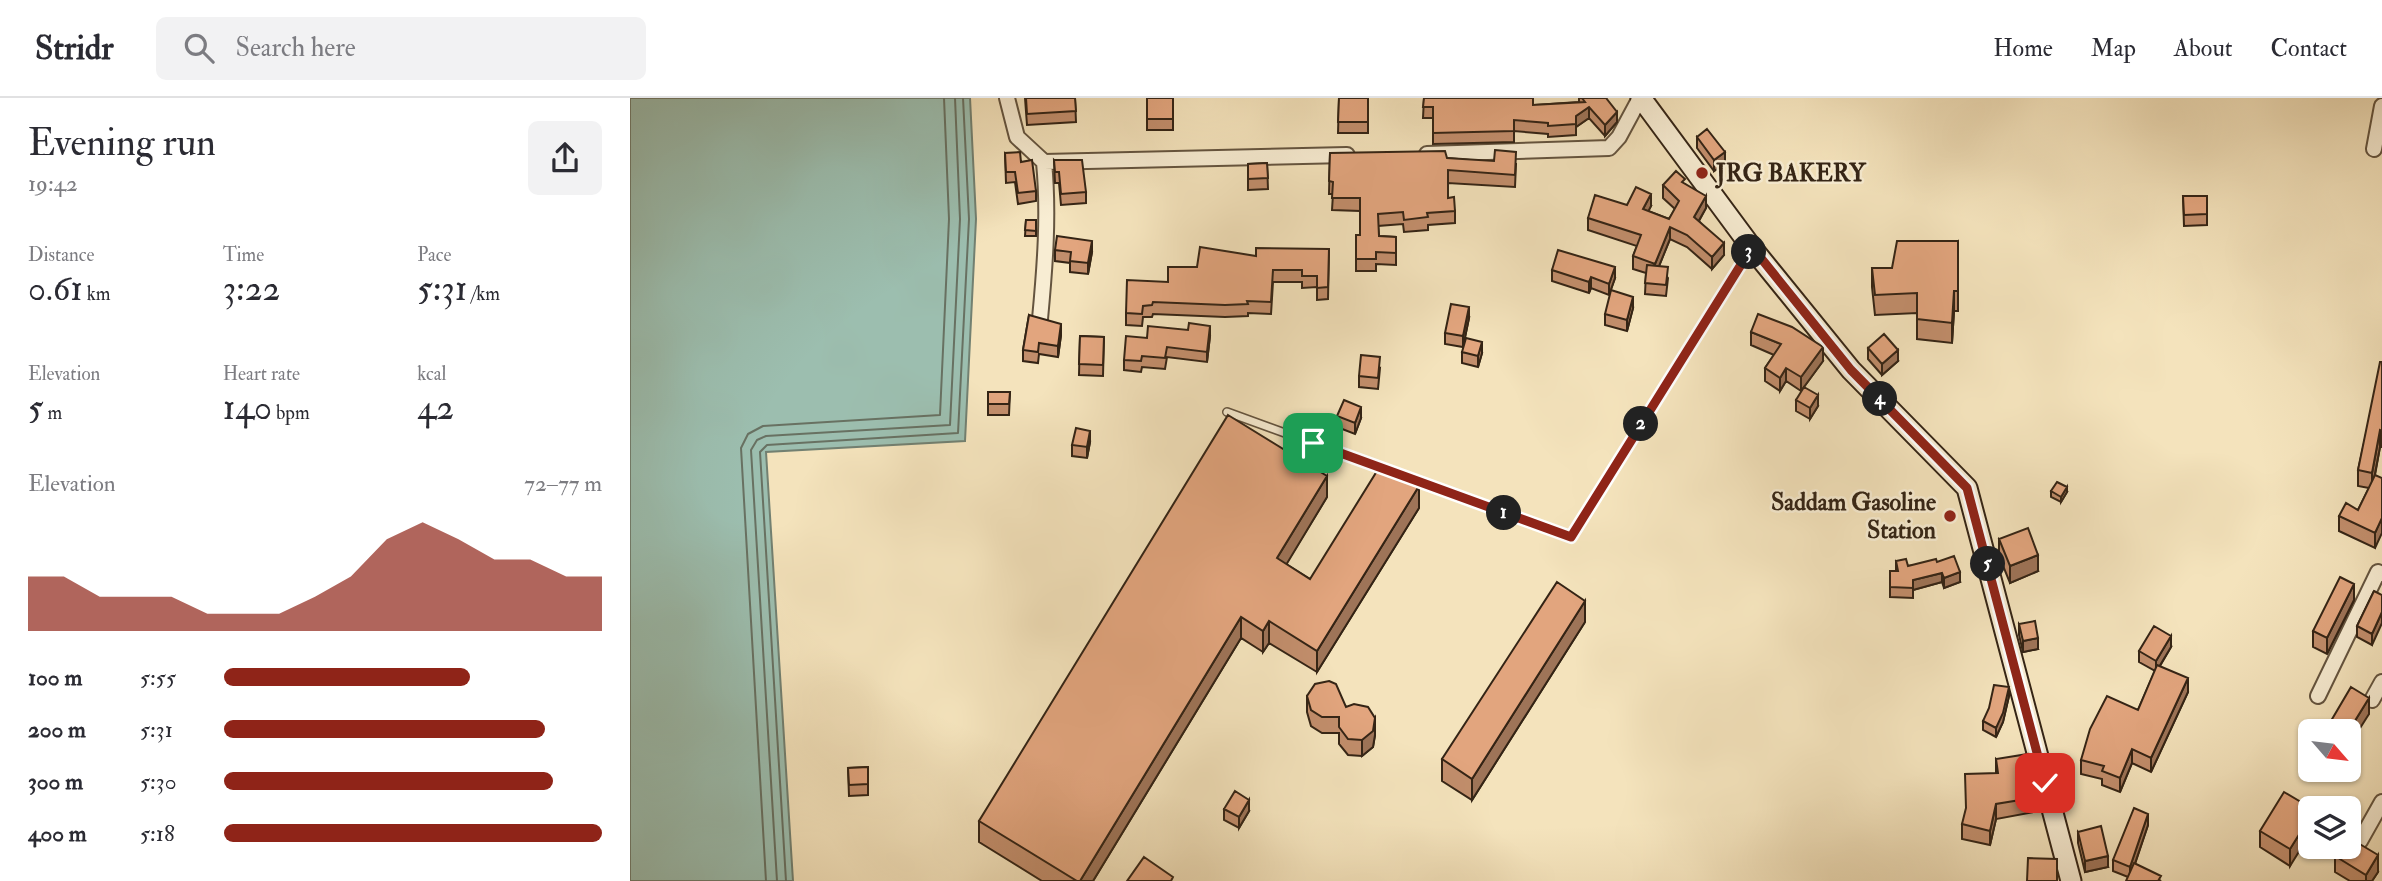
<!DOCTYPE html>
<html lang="en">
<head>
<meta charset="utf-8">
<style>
  :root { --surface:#fff; --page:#f2f2f3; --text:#2b2b33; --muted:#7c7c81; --line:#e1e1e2; --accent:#8f2418 }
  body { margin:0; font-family:"IM FELL Double Pica",serif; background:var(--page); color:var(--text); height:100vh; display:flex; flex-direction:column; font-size:26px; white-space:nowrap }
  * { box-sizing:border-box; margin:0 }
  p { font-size:23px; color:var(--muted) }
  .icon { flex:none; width:38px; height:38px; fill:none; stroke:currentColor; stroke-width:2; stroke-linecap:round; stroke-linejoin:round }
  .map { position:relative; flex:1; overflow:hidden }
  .panel { display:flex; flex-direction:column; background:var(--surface); width:630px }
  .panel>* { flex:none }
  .needle { width:46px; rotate:118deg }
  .buttons { position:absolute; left:1668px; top:621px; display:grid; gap:14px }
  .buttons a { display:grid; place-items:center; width:63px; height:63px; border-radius:10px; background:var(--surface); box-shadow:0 2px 5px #0004; font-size:35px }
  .pin { position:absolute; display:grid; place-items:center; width:60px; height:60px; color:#fff; margin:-30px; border-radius:14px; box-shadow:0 4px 10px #0006 }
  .km { position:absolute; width:35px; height:35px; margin:-18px; border-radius:50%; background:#222; color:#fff; font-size:19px; line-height:35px; text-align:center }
  .round { display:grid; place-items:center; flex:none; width:74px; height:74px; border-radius:10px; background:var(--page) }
  .summary { display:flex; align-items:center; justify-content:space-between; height:119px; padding:0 28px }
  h1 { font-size:38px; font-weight:600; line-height:52px }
  .figures { display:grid; grid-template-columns:repeat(3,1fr); gap:10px; height:119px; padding:7px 28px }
  .figures div { display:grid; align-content:center }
  .figures b { font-size:35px; font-weight:600 }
  .figures small { font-size:19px; font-weight:400 }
  .figures p { font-size:19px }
  .chart { height:196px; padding:14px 28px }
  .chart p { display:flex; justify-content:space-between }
  .chart svg { width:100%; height:126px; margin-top:7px; fill:var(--accent); opacity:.7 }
  ul { padding:0 28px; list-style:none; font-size:23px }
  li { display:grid; grid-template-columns:112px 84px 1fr; align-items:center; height:52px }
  li i { height:18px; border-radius:9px; background:var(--accent) }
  header { display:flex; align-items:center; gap:42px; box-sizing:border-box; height:98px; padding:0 35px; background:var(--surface); border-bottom:2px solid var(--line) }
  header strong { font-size:33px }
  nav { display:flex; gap:38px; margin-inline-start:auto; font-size:24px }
  .search { width:490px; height:63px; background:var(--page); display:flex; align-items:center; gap:18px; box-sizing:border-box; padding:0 24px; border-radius:10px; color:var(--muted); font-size:26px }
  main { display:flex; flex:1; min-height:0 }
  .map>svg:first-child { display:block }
  .water { fill:#9cbeaf; stroke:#728071; stroke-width:2 }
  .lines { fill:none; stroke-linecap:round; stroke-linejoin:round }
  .shore { stroke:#687162; stroke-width:2 }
  .service-casing { stroke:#64543f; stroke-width:10 }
  .minor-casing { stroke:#64543f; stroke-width:18 }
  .secondary-casing { stroke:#342415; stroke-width:23 }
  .service { stroke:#f8edd3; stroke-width:7 }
  .minor { stroke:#f8edd3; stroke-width:14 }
  .secondary { stroke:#f8edd3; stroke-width:19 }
  .wall { fill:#c28e6c; stroke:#342415; stroke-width:2 }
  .shaded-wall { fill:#9e7458; stroke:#342415; stroke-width:2 }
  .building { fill:#e2a57e; stroke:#342415; stroke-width:2 }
  .route-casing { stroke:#fff; stroke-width:14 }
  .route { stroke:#8f2418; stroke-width:9 }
  .poi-dot { fill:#8f2418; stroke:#f8edd3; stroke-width:2.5 }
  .labels { text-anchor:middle; stroke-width:5; stroke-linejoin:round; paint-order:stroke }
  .poi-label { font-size:24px; font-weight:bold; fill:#342415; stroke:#f8edd3; text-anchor:start }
</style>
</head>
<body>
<header>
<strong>Stridr</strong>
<div class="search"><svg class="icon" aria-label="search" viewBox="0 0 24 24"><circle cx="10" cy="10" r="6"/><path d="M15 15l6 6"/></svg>Search here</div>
<nav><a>Home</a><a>Map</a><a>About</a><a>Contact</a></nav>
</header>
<main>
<section class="panel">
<div class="summary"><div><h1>Evening run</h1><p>19:42</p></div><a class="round"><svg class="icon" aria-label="share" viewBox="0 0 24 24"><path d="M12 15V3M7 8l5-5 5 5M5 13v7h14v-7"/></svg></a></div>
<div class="figures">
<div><p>Distance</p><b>0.61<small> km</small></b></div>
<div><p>Time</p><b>3:22</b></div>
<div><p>Pace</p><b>5:31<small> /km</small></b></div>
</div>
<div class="figures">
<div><p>Elevation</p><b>5<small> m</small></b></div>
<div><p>Heart rate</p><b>140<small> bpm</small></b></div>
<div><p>kcal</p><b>42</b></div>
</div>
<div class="chart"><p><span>Elevation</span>72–77 m</p>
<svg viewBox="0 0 160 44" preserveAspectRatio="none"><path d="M0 44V25L10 25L20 32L30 32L40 32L50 38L60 38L70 38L80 32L90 25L100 12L110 6L120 12L130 19L140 19L150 25L160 25V44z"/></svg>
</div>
<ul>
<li><b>100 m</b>5:55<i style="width:65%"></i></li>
<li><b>200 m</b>5:31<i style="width:85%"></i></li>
<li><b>300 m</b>5:30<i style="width:87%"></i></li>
<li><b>400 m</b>5:18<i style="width:100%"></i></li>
</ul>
</section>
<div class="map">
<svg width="1752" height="783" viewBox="0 0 1752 783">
  <rect width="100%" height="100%" fill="#f4e3bc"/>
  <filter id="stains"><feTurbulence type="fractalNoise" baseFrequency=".00286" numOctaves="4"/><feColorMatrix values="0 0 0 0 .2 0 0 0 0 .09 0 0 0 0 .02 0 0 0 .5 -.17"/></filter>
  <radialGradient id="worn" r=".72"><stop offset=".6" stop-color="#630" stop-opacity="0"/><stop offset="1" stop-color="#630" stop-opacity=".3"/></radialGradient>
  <path class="water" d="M0 0H340L346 121 335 343 136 354 163 783H0Z"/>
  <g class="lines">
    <path class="shore" d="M136 783 111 350 118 336 133 328 310 317 319 121 314 0
      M147 783 121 352 127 342 136 338 320 327 330 121 325 0
      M156 783 130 354 137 347 328 335 339 121 333 0"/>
    <defs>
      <path id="service" d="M597 314 941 439 1120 153"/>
      <path id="minor" d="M377 0 387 39 414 64C419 116 415 168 410 221
        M1744 51 1752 8
        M797 56 979 50 989 39 1010 0
        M414 64 717 57
        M1688 598 1748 474 1752 476
        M1742 602 1752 584
        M1730 743 1752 704"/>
      <path id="secondary" d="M1011 0 1122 150 1221 272 1337 390 1441 783"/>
    </defs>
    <use href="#service" class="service-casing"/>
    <use href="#minor" class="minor-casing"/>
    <use href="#secondary" class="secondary-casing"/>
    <use href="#service" class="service"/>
    <use href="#minor" class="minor"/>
    <use href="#secondary" class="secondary"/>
  </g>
  <path class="wall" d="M395 0H445L446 24 397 27Z
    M517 0H543V32H517Z
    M709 0H738V35H708Z
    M794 0 904 7 949 4V0H976L987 24 975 38 959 20 946 29V37L918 39V36L884 33V44L803 46V20H793Z
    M1067 39 1095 65 1084 73 1067 50Z
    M375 55 391 64 406 93V103L388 106 385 84 376 85Z
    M700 55 817 60 886 66 885 89 818 85V100L825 113V125L798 127V132L774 134 773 126 748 128 749 138 766 139V167L746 166V173H726V137H730V113L702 112 703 96H699Z
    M424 62 456 94V105L431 107 429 85H425Z
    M637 65 638 91 618 92V66Z
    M1055 86 1076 110 1069 123 1094 157 1082 171 1057 149 1040 141 1029 168 1038 180 1036 198 1015 196 1016 175 1003 171V158L1007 148 958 132V120L997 107 1021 108 1018 113 1039 121 1045 111 1033 100V87Z
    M1553 98H1577V127L1554 128Z
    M396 122H406V138H395Z
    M1328 143V213H1324L1322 245 1287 241V215L1245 217 1242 189V170H1262Z
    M699 151 698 201 687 202V189L672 190V184H643L641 216 618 215V218L595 219 523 216 522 219H513L512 228 496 227V215L538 184 567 169 626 158Z
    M425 152 462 154 458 176 440 174V165L425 163Z
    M922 172 985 180 979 197 961 190 959 195 922 183Z
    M1003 210 997 233 975 227V216Z
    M399 217 431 237 428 259 409 256 408 265 393 263V252Z
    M839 220 833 249 815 246V235Z
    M1121 234 1193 263 1171 293 1156 283 1150 293 1135 283V270L1144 257 1121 247Z
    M450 238 474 239 473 278 449 277Z
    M580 238 577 264 537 259 535 271 512 269 511 274 494 272V262L517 240Z
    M1238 250 1268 263 1252 277 1238 261Z
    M832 254 852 255 848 269 832 265Z
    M1752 264V349H1750L1745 377V450L1709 433V418L1728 412 1739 390 1728 388V372Z
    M750 270 748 291 729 289V278Z
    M358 294H380L379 317H358Z
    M1166 302 1188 308 1180 321 1166 313Z
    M707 318 731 320 725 336 707 329Z
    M460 344 457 360 442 358V347Z
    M1421 393 1437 394 1431 404 1421 399Z
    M697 399 656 466 680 481 789 410 687 574 639 545 633 554 611 540 463 783H412L349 744V723Z
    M1369 441 1408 473 1380 485 1369 458Z
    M1266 463 1278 468 1307 464 1330 484 1314 490 1312 484 1283 492V500L1260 499V489L1266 473Z
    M1744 493 1742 547 1727 539V528Z
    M1724 502 1697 556 1683 549V533Z
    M955 524 842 702 812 683V661Z
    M1389 526 1408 551 1393 554 1389 537Z
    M1541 549 1530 568 1558 594 1521 674 1502 665 1490 694 1472 687V681L1451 676V662L1508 612 1525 573 1509 564V553Z
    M677 598 716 609 745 637 743 649 732 658 718 657 709 646V635H692L681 628 677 614Z
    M1379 598 1373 624 1366 639 1353 632V623Z
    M1739 616 1718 634H1698V628Z
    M1366 661 1409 699V713L1366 721 1360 747 1332 741V726L1366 675Z
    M238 669V697L219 698 218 670Z
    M1681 710 1660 768 1630 749V733Z
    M594 711 619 713 609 730 594 722Z
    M1518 727 1505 766 1531 783 1498 779 1483 773V762Z
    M1448 734 1478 769 1455 774 1448 745Z
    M1705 758 1748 774 1742 783H1720L1705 774Z"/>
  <path class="shaded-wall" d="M959 9V20L946 29V18Z
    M987 14V24L975 38V27Z
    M1095 54V65L1084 73V62Z
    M1021 96V108L1013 124V111Z
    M1076 98V110L1064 131V119Z
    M1040 129V141L1025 178V166Z
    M462 143V154L458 176V165Z
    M1094 145V157L1082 171V159Z
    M985 169V180L979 197V186Z
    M961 179V190L959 195V184Z
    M1324 193V213L1322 245V225Z
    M1003 199V210L997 233V222Z
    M839 209V220L833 249V238Z
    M431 226V237L428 259V248Z
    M580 228V238L577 264V254Z
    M852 244V255L848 269V258Z
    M1193 249V263L1171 293V279Z
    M1268 252V263L1252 277V266Z
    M1156 270V283L1150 293V280Z
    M1188 297V308L1180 321V310Z
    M731 309V320L725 336V325Z
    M1750 332V349L1742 391V375Z
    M460 333V344L457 360V349Z
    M697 378V399L647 482V460Z
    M789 388V410L687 574V553Z
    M1437 389V394L1431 404V399Z
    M1752 420V435L1745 450V435Z
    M1408 457V473L1380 485V468Z
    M1330 474V484L1314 490V480Z
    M1312 475V484L1283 492V482Z
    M1724 486V502L1697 556V540Z
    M955 503V524L842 702V681Z
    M1752 514V525L1742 547V536Z
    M611 519V540L463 783H450Z
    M639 523V545L633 554V533Z
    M1541 538V549L1526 574V563Z
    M1408 540V551L1393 554V543Z
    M1558 580V594L1521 674V660Z
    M1379 589V598L1373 624 1366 639V630Z
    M1739 600V616L1718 649V634Z
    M745 620V637L743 649 732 658V642Z
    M1502 651V665L1490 694V680Z
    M619 702V713L609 730V719Z
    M1366 706V721L1360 747V733Z
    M1518 716V727L1500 780V769Z
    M1680 719V736L1660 768V751Z
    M1748 757V774L1742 783H1736V777Z
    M1478 758V769L1455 774V763Z"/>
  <path class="building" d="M396 0H445L446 13 397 16Z
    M517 0H543V21H517Z
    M709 0H738V24H708Z
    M794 0H903V7L955 4 952 0H976L987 14 975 27 959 9 946 18V26L918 28V25L884 22V33L803 35V9H793Z
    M1077 31 1095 54 1084 62 1067 39Z
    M865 52 886 54 885 77 818 72V100L824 99 825 113 797 115 798 119 774 122 773 114 748 116 749 138 766 139V155L746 154V161H726V137H730V100H702L703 84 699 83 700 55 815 53 817 60 864 63Z
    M390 54 391 64 402 62 406 93 388 95 385 74H376L375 55Z
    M424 62H452L456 94 431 96 429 74H425Z
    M637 65 638 80 618 81V66Z
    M1046 73 1055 81 1052 84 1076 98 1064 119 1094 145 1082 159 1057 137 1040 129 1025 166 1003 158 1011 137 958 120 965 97 997 107 1006 89 1021 96 1013 111 1039 121 1049 103 1033 87Z
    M1553 98H1577V116L1554 117Z
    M396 122H406V133L395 132Z
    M427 138 462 143 458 165 440 163 441 154 425 152Z
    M1267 143H1328V193H1324L1322 225 1287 221V195L1245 197 1242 170H1262Z
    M570 149 626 158V150L699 151 698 189 687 190V178H672V172H643L641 204 617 203 618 206 595 207 523 204 522 207 513 208 512 216 496 215 497 182 538 184V169H567Z
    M928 152 985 169 979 186 961 179 959 184 922 172Z
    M1017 167 1038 169 1036 187 1015 185Z
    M981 192 1003 199 997 222 975 216Z
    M821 206 839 209 833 238 815 235Z
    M1128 216 1162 229 1193 249 1171 279 1156 270 1150 280 1135 270 1151 246 1121 234Z
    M399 217 431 226 428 248 409 245 408 254 393 252Z
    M559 225 580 228 577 254 537 249 535 260 512 258 511 263 494 262 496 238 517 240 518 228 558 232Z
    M1254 236 1268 252 1252 266 1238 250Z
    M450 238 474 239 473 267 449 266Z
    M836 240 852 244 848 258 832 254Z
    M731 257 750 259 748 280 729 278Z
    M1750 264H1752V333L1750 332 1742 375 1728 372Z
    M1174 289 1188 297 1180 310 1166 302Z
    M358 294H380L379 306H358Z
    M714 302 731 309 725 325 707 318Z
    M598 317 697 378 647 460 680 481 752 365 789 388 687 553 639 523 633 533 611 519 450 783H447L349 723Z
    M446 330 460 333 457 349 442 347Z
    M1745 377 1752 380V420L1745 435 1709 418 1716 405 1728 412Z
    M1427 384 1437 389 1431 399 1421 393Z
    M1398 430 1408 457 1380 468 1369 441Z
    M1324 458 1330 474 1314 480 1312 475 1283 482V490L1260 489V473H1268L1266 463 1276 461 1278 468 1306 461 1307 464Z
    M1710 479 1724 486 1697 540 1683 533Z
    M927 484 955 503 842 681 812 661Z
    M1744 493 1752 497V514L1742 536 1727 528Z
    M1405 523 1408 540 1393 543 1389 526Z
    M1524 528 1541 538 1526 563 1509 553Z
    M1527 567 1558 580 1521 660 1502 651 1490 680 1472 673 1474 668 1451 662 1460 631 1477 598 1508 612Z
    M699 583 706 586 716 609 724 606 738 609 745 620 743 633 732 642 718 641 709 629V619H692L681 612 677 598 685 586Z
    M1364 587 1379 589 1373 615 1366 630 1353 623 1359 610Z
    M1721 589 1739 600 1718 634H1707L1698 628Z
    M1398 656 1409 699 1366 706 1360 733 1332 726 1336 710 1335 676 1368 675 1366 661Z
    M238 669V686L219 687 218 670Z
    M605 693 619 702 609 719 594 711Z
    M1654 694 1681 710 1680 719 1660 751 1630 733Z
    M1504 710 1518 716 1500 769 1483 762Z
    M1471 728 1478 758 1455 763 1448 734Z
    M1718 739 1748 757 1736 777 1705 758 1710 749H1718Z
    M514 759 543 779 541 783H497Z
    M1398 760 1427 761V783H1397Z
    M1504 765 1531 778 1528 783H1496Z"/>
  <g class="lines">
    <defs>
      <path id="route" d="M683 345 941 439 1122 149 1221 272 1337 390 1415 685"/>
    </defs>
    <use href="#route" class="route-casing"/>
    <use href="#route" class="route"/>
  </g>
  <g class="poi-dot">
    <circle cx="1072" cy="75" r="7"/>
    <circle cx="1320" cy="418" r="7"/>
  </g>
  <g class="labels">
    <g class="poi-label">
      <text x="1086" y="83">JRG BAKERY</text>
      <text x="1306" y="412" text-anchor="end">Saddam Gasoline<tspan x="1306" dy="28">Station</tspan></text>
    </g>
  </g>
  <rect width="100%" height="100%" filter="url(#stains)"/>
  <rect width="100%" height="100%" fill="url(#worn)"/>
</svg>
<div class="buttons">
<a><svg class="needle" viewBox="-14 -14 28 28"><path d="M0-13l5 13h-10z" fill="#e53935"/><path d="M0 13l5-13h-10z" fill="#7c7c81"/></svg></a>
<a><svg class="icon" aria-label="layers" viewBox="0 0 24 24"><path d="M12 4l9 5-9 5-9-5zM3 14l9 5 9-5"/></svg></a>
</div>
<div class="pin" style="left:683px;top:345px;background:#1e9e55"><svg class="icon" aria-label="arrive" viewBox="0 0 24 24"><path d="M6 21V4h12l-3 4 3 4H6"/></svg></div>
<div class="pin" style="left:1415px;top:685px;background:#d93025"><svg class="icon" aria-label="check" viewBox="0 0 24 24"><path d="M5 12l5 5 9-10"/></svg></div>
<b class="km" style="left:874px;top:415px">1</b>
<b class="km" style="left:1011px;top:326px">2</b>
<b class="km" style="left:1119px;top:154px">3</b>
<b class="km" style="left:1250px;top:301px">4</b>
<b class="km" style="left:1358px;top:466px">5</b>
</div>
</main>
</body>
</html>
